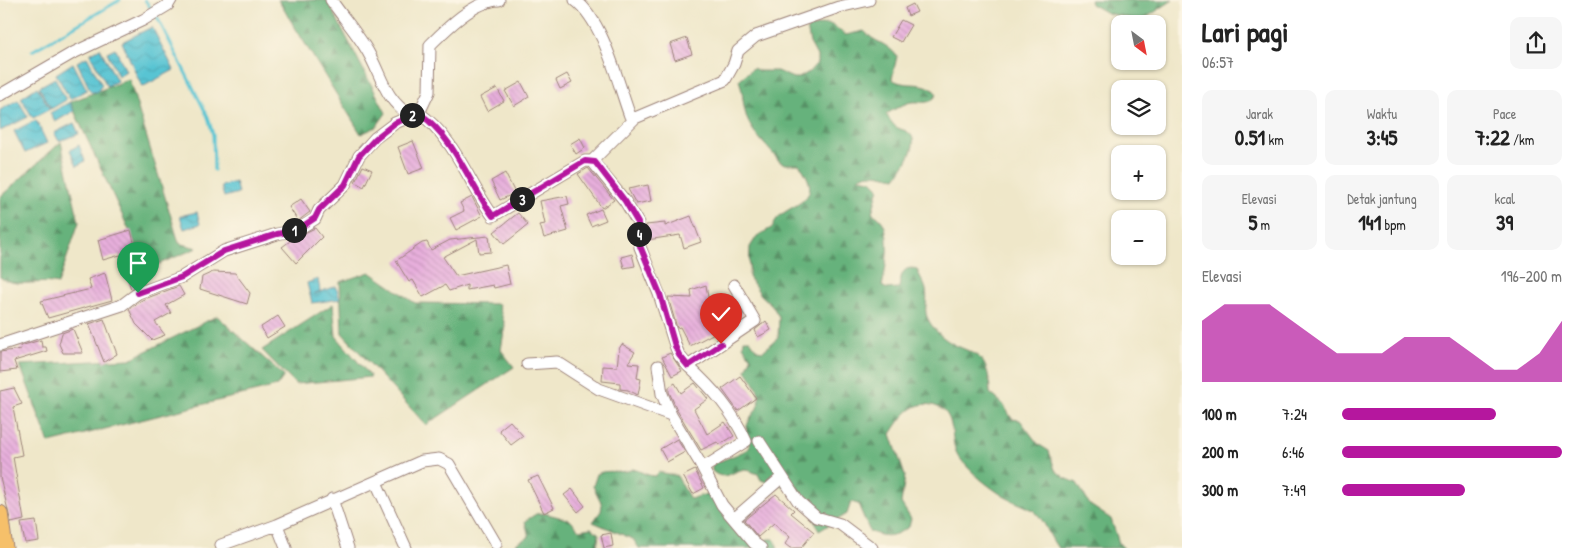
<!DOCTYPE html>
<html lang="id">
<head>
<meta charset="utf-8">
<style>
  :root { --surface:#fff; --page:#f6f6f6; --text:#222; --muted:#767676; --accent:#b5179e }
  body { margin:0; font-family:"Patrick Hand",sans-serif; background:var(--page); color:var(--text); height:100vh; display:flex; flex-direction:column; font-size:19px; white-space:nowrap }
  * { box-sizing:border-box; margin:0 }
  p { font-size:16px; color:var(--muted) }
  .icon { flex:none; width:28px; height:28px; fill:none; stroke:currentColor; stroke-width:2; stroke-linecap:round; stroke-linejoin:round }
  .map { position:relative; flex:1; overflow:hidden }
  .sheet { display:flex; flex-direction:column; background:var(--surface); width:400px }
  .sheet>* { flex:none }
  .needle { width:32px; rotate:148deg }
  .tools { position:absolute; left:1111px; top:15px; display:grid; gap:10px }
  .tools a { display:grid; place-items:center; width:55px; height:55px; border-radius:10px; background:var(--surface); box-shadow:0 1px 4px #0004; font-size:25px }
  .pin { position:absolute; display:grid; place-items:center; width:42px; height:42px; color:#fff; margin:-51px -21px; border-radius:50% 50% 50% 0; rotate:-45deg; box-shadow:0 0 5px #0007 }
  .pin .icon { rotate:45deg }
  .km { position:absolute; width:25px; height:25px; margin:-12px; border-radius:50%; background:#222; color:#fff; font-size:14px; line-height:25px; text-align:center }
  .round { display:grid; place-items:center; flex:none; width:52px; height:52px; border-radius:10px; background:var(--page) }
  .summary { display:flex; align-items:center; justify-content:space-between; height:85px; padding:0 20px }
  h1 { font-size:28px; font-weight:700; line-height:38px }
  .stats { display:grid; grid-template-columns:repeat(3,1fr); gap:8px; height:85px; padding:5px 20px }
  .stats div { display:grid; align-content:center; border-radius:10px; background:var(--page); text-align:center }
  .stats b { font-size:21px; font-weight:700 }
  .stats small { font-size:14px; font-weight:400 }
  .stats p { font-size:14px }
  .chart { height:140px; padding:10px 20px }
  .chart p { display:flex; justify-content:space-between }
  .chart svg { width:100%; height:90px; margin-top:5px; fill:var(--accent); opacity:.7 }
  ul { padding:0 20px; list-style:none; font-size:16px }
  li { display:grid; grid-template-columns:80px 60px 1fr; align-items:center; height:38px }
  li i { height:12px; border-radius:6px; background:var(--accent) }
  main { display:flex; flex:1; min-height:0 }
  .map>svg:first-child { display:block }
  .forest { fill:url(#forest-firs); stroke:#586853 }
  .water { fill:url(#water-waves); stroke:#52727f }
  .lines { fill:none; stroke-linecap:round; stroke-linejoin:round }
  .stream { stroke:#59c4d3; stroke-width:3 }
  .building { fill:url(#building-back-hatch) }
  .minor-casing { stroke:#9c837a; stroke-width:13 }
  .major-casing { stroke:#9c837a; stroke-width:17 }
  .minor { stroke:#fff; stroke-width:11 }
  .major { stroke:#f6c06b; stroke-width:15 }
  .route-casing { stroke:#fff; stroke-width:10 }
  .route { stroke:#b5179e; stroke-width:6 }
</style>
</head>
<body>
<main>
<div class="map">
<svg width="1182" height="548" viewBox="0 0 1182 548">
  <defs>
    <pattern id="forest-firs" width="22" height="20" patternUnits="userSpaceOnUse" patternTransform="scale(1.25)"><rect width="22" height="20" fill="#66b27b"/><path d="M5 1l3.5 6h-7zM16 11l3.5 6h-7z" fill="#569065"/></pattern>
    <pattern id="water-waves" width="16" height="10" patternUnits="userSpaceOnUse" patternTransform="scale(1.25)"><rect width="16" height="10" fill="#59c4d3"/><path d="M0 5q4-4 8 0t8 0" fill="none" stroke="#4fa8b5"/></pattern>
    <pattern id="building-back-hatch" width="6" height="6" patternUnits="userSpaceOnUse" patternTransform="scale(1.25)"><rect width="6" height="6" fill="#e7afdc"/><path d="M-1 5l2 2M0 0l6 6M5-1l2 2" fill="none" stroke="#c896bd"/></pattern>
  </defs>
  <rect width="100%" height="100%" fill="#fcf5e5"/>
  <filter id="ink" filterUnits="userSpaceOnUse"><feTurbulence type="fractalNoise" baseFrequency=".02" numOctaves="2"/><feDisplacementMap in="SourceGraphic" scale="10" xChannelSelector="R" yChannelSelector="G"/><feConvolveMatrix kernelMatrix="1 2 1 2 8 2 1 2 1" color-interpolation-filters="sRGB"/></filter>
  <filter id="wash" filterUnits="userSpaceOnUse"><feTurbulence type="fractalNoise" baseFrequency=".0096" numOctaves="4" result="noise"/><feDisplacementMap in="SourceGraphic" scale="20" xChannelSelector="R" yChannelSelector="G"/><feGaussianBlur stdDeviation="1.12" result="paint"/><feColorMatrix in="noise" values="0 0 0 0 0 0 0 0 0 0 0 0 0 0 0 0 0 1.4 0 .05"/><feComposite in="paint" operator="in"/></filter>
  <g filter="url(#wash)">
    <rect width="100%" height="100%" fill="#efe7c9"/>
    <path class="forest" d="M278 0H327L386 113 376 127 361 134Z
      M1090 0H1173L1141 21 1107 13 1091 4Z
      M826 24 832 25 846 35 864 31C876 44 885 41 897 56L892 79C906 89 925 78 937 94 930 106 923 101 912 102 904 103 894 110 886 114 889 118 893 126 898 128 902 130 906 130 909 133 922 142 902 169 896 178 883 176 870 170 859 178L871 180 879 188 872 213C875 215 879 217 881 220 892 232 886 271 882 286L887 289 899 288C901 276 902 265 917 269 919 276 925 284 926 290 929 306 920 310 933 327 960 361 989 338 990 393L1003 404 1012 419 1020 420 1038 444 1049 451 1055 470 1065 478 1077 483 1090 505 1111 519 1119 543 1124 548H1058C1048 536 1046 520 1033 510 1024 505 1014 502 1005 497 989 487 970 472 959 457 948 442 958 416 938 407 914 397 902 417 891 434L905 476 901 503 911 519 909 527C892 537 889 538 870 532L858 504 851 502 847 514 819 531C811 515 809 494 788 487 780 484 770 484 761 480L758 474 745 469C732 471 724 482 712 471V465C721 460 746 452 750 447 737 418 762 416 759 395 758 387 751 378 746 370L751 358 743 346 744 340H750L757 350 763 351 778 338 779 317 772 305 761 295 749 277 750 247 757 236 773 227C778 202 832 208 799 164H785L779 161C770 149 755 136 749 123 742 109 744 93 739 80L753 68 759 71H777L793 78H799L809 72 817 63V56L810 43 807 28Z
      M129 79 179 243 197 248 147 269 70 102Z
      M61 142 79 222 58 284C39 279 16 289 0 277V197Z
      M370 272 415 303 498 304 505 325 501 350 514 367 426 425 342 333 340 282Z
      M333 304 336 336 371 377 295 384 262 350Z
      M217 316 284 376 277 386 49 443 20 365 130 359Z
      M633 469C641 471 647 476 655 476L659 472 677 476 690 499 713 492 730 508 736 510 740 521 758 545 768 539H774L778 548H639L633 539 593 522 601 511 602 504 593 486 597 474C608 468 621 475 633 469Z
      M544 513 570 520 579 530 591 528 599 534 597 548H513L517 543 529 537 525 521 536 514Z"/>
    <path class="water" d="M152 27 174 70 142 87 122 42Z
      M100 48 117 81 107 86 90 54Z
      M115 48 126 71 118 76 107 52Z
      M87 57 102 85 97 92H91L77 62Z
      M73 63 87 90 70 99 56 74Z
      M55 78 66 100 51 109 39 87Z
      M37 87 50 109 33 118 21 98Z
      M18 100 28 117 0 131V110Z
      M70 102 74 111 55 122 50 113Z
      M36 120 47 143 25 153 14 131Z
      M74 123 79 134 59 141 54 133Z
      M79 145 85 161 77 166 70 150Z
      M235 182 238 193 224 197 221 186Z
      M197 212 200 224 184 229 180 216Z
      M318 279 320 291 314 294 336 286 340 299 312 303 307 283Z"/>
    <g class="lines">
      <path class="stream" d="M145 0 157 17 208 117 213 135 214 170
        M32 51 120 0"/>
    </g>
    <g id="blocks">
      <path class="building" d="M913 4 917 12 908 16 905 8Z
        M901 20 911 25 901 42 891 37Z
        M687 38 692 54 675 60 670 44Z
        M567 74 572 83 560 89 556 80Z
        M521 82 529 97 514 106 505 91Z
        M497 88 504 101 487 111 480 97Z
        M580 138 585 148 576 154 570 144Z
        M413 141 424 168 408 174 398 147Z
        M363 166 372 170 364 187 355 182Z
        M588 168 614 200 602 208 578 174Z
        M505 173 515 193 500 200 491 181Z
        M648 185 651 201 636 204 628 189Z
        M567 196 569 204 561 206 568 231 544 238 540 225 545 224 540 201Z
        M472 197 482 216 456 230 450 218 464 211 460 203Z
        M301 199 310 212 298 221 289 207Z
        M601 209 606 220 591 226 586 215Z
        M518 213 528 225 504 244 494 232Z
        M691 216 701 242 684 248 680 235 647 240 646 225 665 223V226Z
        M315 228 322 237 296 263 282 247 294 238Z
        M131 230 144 283 131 289 120 255 103 260 98 240Z
        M489 236 491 252 479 253 477 239 443 257 456 276 506 265 510 284 494 288 493 285 467 290V285L449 291 445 285 423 297 413 280 409 282 396 261 422 243 427 242 431 250 450 240Z
        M632 254 635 266 624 268 621 257Z
        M213 272 235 273 250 293 247 304 200 289 202 277Z
        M105 273 112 300 48 318 41 301 91 289 88 279Z
        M706 285 709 303 713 301 715 304 732 296 743 315 722 324 724 328 690 346 680 327 677 328 668 297 692 298 691 290Z
        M179 286 184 295 166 305 171 313 155 322 165 335 152 340 136 324 129 309 142 300Z
        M278 316 285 327 267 338 261 327Z
        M104 319 117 354 104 362 89 324Z
        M766 321 771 330 758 337 755 330Z
        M73 329 83 353H63L59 344 62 333Z
        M41 340 42 347H46L47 351 14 361 17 370 0 372V352L21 349 20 346Z
        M622 344 635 352 628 363 639 364 637 378 641 379 638 395 628 390 620 389V383L602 381 603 366 617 367 619 349Z
        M670 353 682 371 672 376 662 357Z
        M740 376 756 398 738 411 722 389Z
        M675 383 681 393 695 383 708 399 694 409 707 434 725 422 734 436 719 445 717 442 701 450 678 412 669 392V387Z
        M14 388 22 404 13 407 22 455 13 457 24 520 11 523 0 477V391Z
        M510 421 523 436 511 445 499 430Z
        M677 439 685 452 667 462 660 449Z
        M695 470 704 488 693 494 683 476Z
        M538 476 554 508 544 513 528 480Z
        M572 489 585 506 578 512 564 495Z
        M776 494 794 510 791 513 814 532 801 548H790L785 544 790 537 774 523 758 537 744 520Z
        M36 521 39 541 25 543 21 523Z
        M611 533 613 546 604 548 601 535Z"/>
    </g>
  </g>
  <g filter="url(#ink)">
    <use href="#blocks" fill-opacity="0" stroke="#9c837a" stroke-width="1"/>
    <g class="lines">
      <defs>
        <path id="minor" d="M331 0C342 16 355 31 365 47 382 73 382 98 411 116
          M575 0C604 22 617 81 630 116L635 118
          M0 95 71 54 143 20 168 5 171 0
          M419 113C455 138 468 182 493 216L585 161H592L635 118 725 80 734 64 738 51 756 36 839 7 869 0
          M592 161 625 201 638 223 640 247 659 294 675 345 679 355 688 366
          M0 345 122 305 138 293 182 277 224 251 277 234 297 230 315 219 319 210 345 185 359 156 375 138 395 123 419 113 429 92 430 45C447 28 474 1 499 0
          M527 364 557 362 599 389 671 415 700 463 722 505 754 543 761 548
          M658 366 662 394 671 415
          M759 441 798 501 816 517 840 524 872 548
          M703 468 746 441C732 410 713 389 688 366L755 321 734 285
          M376 482 406 548
          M332 499 348 548
          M734 519 781 478
          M277 525 286 548
          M222 548 221 545 277 525 422 461 439 459 449 464 496 544"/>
        <path id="major" d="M0 513 5 548"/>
      </defs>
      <use href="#minor" class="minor-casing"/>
      <use href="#major" class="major-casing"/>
      <use href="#minor" class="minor"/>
      <use href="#major" class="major"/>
    </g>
  </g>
  <g class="lines" filter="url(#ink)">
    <defs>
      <path id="route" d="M138 293 182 277 224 251 277 234 297 230 315 218 319 210 345 185 359 156 376 138 395 123 419 113C455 138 468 182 493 216L585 161 595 162 625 201 638 223 640 246 660 294 675 346 679 355 688 366 721 344"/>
    </defs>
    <use href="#route" class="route-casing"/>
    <use href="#route" class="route"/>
  </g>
</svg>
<div class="tools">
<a><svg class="needle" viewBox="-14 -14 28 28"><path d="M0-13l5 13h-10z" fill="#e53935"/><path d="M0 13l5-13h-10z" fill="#767676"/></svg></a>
<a><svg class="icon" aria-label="layers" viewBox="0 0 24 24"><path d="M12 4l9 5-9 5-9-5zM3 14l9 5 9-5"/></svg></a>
<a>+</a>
<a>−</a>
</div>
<div class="pin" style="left:138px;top:293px;background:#1e9e55"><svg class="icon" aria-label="arrive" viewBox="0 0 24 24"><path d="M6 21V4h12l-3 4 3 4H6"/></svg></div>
<div class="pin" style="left:721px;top:344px;background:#d93025"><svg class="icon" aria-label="check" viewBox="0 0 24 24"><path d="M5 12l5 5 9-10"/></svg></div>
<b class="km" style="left:294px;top:230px">1</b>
<b class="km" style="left:412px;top:115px">2</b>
<b class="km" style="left:522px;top:199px">3</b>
<b class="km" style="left:639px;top:234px">4</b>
</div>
<section class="sheet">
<div class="summary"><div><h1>Lari pagi</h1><p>06:57</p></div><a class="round"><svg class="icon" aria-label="share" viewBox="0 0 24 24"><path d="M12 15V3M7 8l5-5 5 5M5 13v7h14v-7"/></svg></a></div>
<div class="stats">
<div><p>Jarak</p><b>0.51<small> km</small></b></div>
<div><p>Waktu</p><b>3:45</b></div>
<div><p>Pace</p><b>7:22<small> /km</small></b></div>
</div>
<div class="stats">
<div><p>Elevasi</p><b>5<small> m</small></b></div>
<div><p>Detak jantung</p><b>141<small> bpm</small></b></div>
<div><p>kcal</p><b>39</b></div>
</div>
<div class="chart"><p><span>Elevasi</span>196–200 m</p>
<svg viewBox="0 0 160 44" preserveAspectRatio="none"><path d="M0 44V14L10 6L20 6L30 6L40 14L50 22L60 30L70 30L80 30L90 22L100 22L110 22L120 30L130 38L140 38L150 30L160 14V44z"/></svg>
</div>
<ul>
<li><b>100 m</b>7:24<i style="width:70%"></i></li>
<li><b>200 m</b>6:46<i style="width:100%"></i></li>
<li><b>300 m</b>7:49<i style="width:56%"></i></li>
</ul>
</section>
</main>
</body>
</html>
